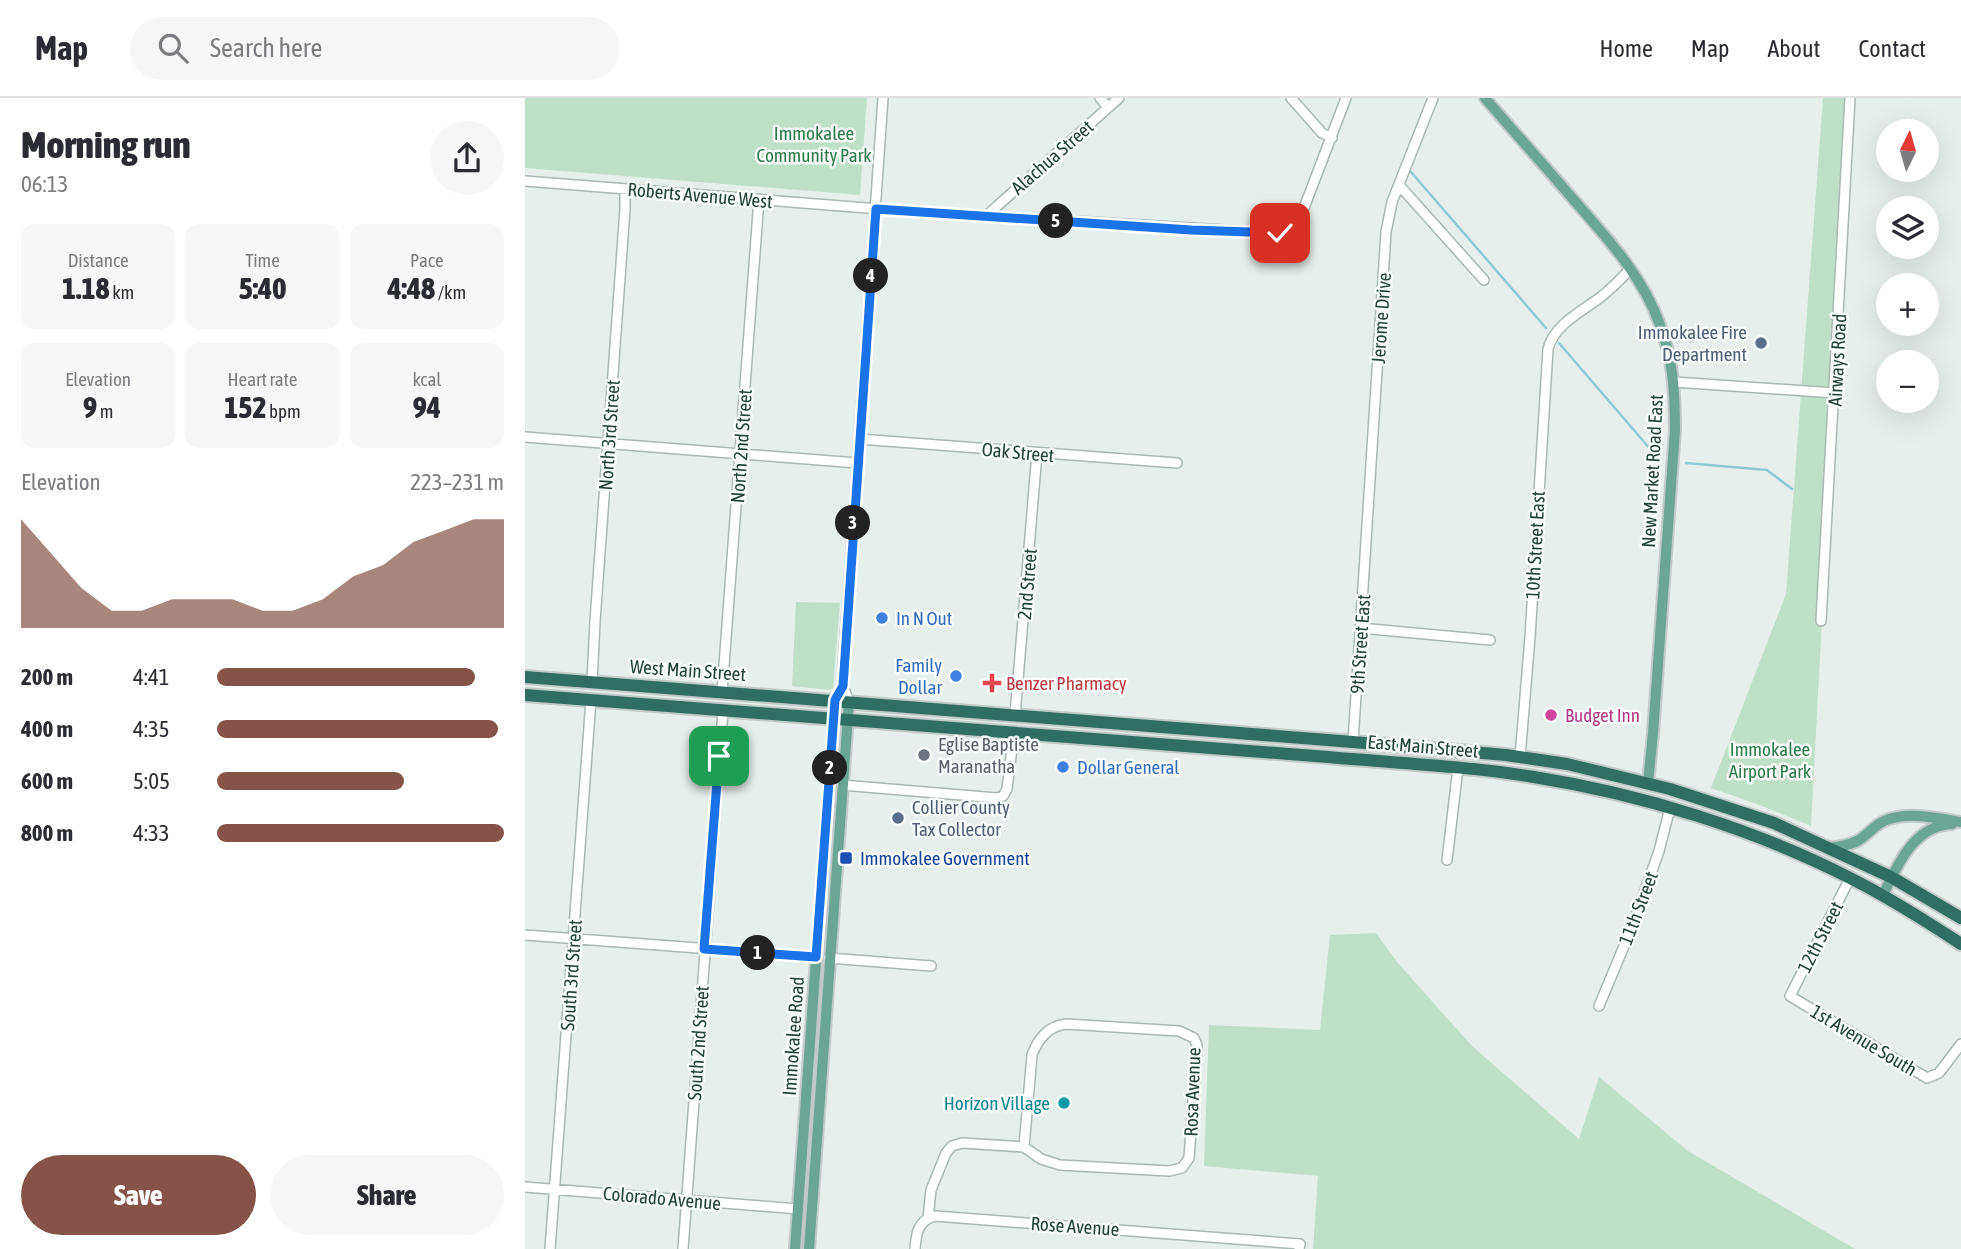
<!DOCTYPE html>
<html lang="en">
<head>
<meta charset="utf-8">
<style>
  :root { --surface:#fff; --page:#f7f7f7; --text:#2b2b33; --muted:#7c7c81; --line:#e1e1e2; --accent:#855347 }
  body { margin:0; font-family:"Asap Condensed",sans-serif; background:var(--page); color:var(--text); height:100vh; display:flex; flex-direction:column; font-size:26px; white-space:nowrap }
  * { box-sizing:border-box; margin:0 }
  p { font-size:23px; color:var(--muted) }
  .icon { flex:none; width:38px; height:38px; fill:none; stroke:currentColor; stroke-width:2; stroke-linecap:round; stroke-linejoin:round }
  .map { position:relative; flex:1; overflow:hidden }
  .side { display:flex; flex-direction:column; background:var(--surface); width:525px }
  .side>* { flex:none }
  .needle { width:46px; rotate:5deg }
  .tools { position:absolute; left:1351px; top:21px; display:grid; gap:14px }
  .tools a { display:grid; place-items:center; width:63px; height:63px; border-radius:50%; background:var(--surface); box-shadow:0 7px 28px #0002; font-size:35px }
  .pin { position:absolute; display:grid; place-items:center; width:60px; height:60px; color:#fff; margin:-30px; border-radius:14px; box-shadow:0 4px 10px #0006 }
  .km { position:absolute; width:35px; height:35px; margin:-18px; border-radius:50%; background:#222; color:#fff; font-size:19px; line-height:35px; text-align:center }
  .round { display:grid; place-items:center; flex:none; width:74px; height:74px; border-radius:37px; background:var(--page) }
  .head { display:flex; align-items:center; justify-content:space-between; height:119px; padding:0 21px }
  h1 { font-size:38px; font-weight:800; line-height:52px }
  .stats { display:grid; grid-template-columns:repeat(3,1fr); gap:10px; height:119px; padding:7px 21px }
  .stats div { display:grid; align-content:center; border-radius:14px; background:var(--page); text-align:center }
  .stats b { font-size:30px; font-weight:800 }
  .stats small { font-size:19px; font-weight:400 }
  .stats p { font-size:19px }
  .chart { height:196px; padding:14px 21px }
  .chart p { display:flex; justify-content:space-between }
  .chart svg { width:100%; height:126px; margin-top:7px; fill:var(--accent); opacity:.7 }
  .primary-button { display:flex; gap:14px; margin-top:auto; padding:14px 21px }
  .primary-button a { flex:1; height:80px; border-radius:42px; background:var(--accent); color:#fff; font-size:28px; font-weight:800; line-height:80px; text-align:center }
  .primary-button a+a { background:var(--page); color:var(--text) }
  ul { padding:0 21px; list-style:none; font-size:23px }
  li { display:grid; grid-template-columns:112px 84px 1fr; align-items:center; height:52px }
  li i { height:18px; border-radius:9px; background:var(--accent) }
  header { display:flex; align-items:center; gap:42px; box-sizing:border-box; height:98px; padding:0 35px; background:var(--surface); border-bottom:2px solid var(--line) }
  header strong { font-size:33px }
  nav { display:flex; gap:38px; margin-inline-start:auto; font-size:24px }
  .search { width:490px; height:63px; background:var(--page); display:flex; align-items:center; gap:18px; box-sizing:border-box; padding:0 24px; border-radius:38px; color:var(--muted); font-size:26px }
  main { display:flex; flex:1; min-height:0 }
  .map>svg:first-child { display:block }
  .green { fill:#bfe0c8 }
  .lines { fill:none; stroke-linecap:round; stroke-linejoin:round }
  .stream { stroke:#8ec9d4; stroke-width:2.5 }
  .minor-casing { stroke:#a8b8b2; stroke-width:12 }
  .major-casing { stroke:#c2cac8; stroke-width:14 }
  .highway-casing { stroke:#c2cac8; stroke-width:16 }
  .minor { stroke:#fff; stroke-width:9 }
  .major { stroke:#6aa596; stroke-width:10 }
  .highway { stroke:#2f6f62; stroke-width:12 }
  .route-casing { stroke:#fff; stroke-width:14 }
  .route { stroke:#1a73e8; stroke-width:9 }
  .service-dot { fill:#5c6f8a; stroke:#f7fbf9; stroke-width:2.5 }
  .shop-dot { fill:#3f7fe0; stroke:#f7fbf9; stroke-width:2.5 }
  .health-dot { fill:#e0444e; stroke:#f7fbf9; stroke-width:2.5 }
  .hotel-dot { fill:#d1479c; stroke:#f7fbf9; stroke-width:2.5 }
  .worship-dot { fill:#6b7280; stroke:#f7fbf9; stroke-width:2.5 }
  .transit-dot { fill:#1a4fb4; stroke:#f7fbf9; stroke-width:2.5 }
  .culture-dot { fill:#0f9aa8; stroke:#f7fbf9; stroke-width:2.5 }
  .labels { text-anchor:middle; stroke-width:5; stroke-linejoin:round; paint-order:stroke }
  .park-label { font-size:19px; fill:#2d7a4b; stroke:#f7fbf9 }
  .street-label { font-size:19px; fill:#24423a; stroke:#f7fbf9 }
  .service-label { font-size:19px; fill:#4e5e75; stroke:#f7fbf9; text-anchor:end }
  .shop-label { font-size:19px; fill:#366cbe; stroke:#f7fbf9; text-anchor:start }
  .health-label { font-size:19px; fill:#be3a42; stroke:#f7fbf9; text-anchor:start }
  .hotel-label { font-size:19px; fill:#b23c85; stroke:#f7fbf9; text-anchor:start }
  .worship-label { font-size:19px; fill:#5b616d; stroke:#f7fbf9; text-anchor:start }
  .transit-label { font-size:19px; fill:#164399; stroke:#f7fbf9; text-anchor:start }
  .culture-label { font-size:19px; fill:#0d838f; stroke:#f7fbf9; text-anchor:end }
</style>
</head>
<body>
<header>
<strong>Map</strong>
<div class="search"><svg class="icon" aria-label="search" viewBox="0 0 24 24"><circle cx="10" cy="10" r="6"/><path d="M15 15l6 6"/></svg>Search here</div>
<nav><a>Home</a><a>Map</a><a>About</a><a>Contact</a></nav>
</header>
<main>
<section class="side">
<div class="head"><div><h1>Morning run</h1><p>06:13</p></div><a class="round"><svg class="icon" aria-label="share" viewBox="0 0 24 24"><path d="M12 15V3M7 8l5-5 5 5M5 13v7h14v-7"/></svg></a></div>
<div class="stats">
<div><p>Distance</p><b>1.18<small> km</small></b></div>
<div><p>Time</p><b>5:40</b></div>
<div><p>Pace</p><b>4:48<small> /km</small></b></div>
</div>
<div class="stats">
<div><p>Elevation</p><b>9<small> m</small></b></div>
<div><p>Heart rate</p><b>152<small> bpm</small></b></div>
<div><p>kcal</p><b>94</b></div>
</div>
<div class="chart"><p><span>Elevation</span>223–231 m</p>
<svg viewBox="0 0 160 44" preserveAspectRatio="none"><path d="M0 44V6L10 18L20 30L30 38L40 38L50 34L60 34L70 34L80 38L90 38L100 34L110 26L120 22L130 14L140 10L150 6L160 6V44z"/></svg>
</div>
<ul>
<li><b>200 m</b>4:41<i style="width:90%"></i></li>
<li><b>400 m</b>4:35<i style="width:98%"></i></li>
<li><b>600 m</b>5:05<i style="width:65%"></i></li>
<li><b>800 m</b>4:33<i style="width:100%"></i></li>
</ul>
<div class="primary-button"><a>Save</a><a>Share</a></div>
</section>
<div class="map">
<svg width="1436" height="1151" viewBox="0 0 1436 1151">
  <rect width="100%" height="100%" fill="#e6efeb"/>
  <path class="green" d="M0 0H342L335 97 0 70Z
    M1298 0H1325L1286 728 1232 706 1186 690 1261 496Z
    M271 504 315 505 308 590 304 592 267 588Z
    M851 835 872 864 947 948 1054 1041 1074 979 1163 1053 1330 1151H788L793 1078 679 1068 684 927 795 932 805 837Z"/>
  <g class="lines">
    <path class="stream" d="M886 74 1021 230
      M1034 245 1132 359
      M1161 365 1242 372 1267 391"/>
    <defs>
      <path id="minor" d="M575 0 583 9
        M766 0 797 35 807 40
        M0 83 380 113 769 136 821 0
        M874 87 959 182
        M461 118 594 0
        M1149 284 1310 295
        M0 339 332 365
        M334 341 652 365
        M1296 523 1325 0
        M835 530 965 542
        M67 584 70 523 100 111V91
        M197 594 234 101
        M324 604 318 588V570L358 0
        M490 617 512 355
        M828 644 861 134 867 104 908 0
        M995 659 1005 539 1023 251C1029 226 1058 213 1077 198 1087 190 1096 181 1105 171
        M317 687 472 700 478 698 482 691 489 634
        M922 762 933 670
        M1325 780 1265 898 1402 980 1414 975 1436 946
        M0 837 291 859
        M304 860 406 868
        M1074 908 1107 829 1134 753 1145 710
        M0 1089 273 1111
        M403 1120 406 1092 421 1055 427 1048 437 1045 499 1049 516 1061 535 1067 644 1073 657 1070 664 1060 672 947 669 940 654 933 541 926C523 928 513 941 507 957L499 1049
        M25 1151 66 602
        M158 1151 198 613
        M390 1151C391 1136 393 1122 410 1118L775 1146 774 1151"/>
      <path id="major" d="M960 0C989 34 1019 67 1048 101 1081 139 1118 178 1135 227 1148 261 1150 295 1150 332L1128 635 1123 685
        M1305 750C1316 748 1328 747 1337 740 1345 734 1349 728 1359 723 1382 713 1412 720 1436 724
        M1358 797C1372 768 1389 727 1427 726
        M270 1151 310 602
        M284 1151 324 604"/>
      <path id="highway" d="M0 579 828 644 981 657 1042 666 1145 691 1249 725 1366 779 1436 820
        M0 597 803 659C872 665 941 668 1009 679 1116 696 1230 731 1327 781 1365 800 1401 823 1436 846"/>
    </defs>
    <use href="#minor" class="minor-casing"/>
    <use href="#major" class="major-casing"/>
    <use href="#highway" class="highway-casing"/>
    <use href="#minor" class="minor"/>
    <use href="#major" class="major"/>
    <use href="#highway" class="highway"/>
  </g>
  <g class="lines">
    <defs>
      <path id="route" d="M194 658 179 851 291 859 310 602 318 588 351 111 666 132 755 135"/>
    </defs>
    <use href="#route" class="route-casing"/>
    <use href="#route" class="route"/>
  </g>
  <g class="service-dot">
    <circle cx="1236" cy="245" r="7"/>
    <circle cx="373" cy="720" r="7"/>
  </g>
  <g class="shop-dot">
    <circle cx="357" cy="520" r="7"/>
    <circle cx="431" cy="578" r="7"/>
    <circle cx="538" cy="669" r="7"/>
  </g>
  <path class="health-dot" d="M463.5 574.5h7v7h7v7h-7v7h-7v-7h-7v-7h7z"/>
  <circle class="hotel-dot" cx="1026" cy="617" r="7"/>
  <circle class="worship-dot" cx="399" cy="657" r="7"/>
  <rect class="transit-dot" x="314" y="753" width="14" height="14" rx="3.5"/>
  <circle class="culture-dot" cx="539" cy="1005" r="7"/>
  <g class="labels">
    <g class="park-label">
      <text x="289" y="42">Immokalee<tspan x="289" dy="22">Community Park</tspan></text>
      <text x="1245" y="658">Immokalee<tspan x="1245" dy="22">Airport Park</tspan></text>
    </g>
    <g class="street-label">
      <text transform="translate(527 59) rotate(-41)" y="7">Alachua Street</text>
      <text transform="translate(175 97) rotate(5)" y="7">Roberts Avenue West</text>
      <text transform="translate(856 220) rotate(-86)" y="7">Jerome Drive</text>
      <text transform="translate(1312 262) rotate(-87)" y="7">Airways Road</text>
      <text transform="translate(84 337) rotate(-86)" y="7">North 3rd Street</text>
      <text transform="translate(216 348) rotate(-86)" y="7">North 2nd Street</text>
      <text transform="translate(493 354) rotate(5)" y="7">Oak Street</text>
      <text transform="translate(1127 373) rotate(-87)" y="7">New Market Road East</text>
      <text transform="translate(1010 447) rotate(-87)" y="7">10th Street East</text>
      <text transform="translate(502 486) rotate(-85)" y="7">2nd Street</text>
      <text transform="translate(835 546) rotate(-86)" y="7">9th Street East</text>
      <text transform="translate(163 572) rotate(4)" y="7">West Main Street</text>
      <text transform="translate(898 648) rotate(5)" y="7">East Main Street</text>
      <text transform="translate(1113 810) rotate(-69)" y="7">11th Street</text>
      <text transform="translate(1295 839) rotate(-63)" y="7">12th Street</text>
      <text transform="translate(46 877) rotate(-86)" y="7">South 3rd Street</text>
      <text transform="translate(268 938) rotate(-86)" y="7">Immokalee Road</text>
      <text transform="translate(1339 942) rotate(31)" y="7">1st Avenue South</text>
      <text transform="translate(173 945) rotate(-86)" y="7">South 2nd Street</text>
      <text transform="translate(667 994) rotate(-88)" y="7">Rosa Avenue</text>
      <text transform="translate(137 1100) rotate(5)" y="7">Colorado Avenue</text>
      <text transform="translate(550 1128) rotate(4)" y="7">Rose Avenue</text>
    </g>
    <g class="service-label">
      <text x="1222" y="241">Immokalee Fire<tspan x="1222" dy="22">Department</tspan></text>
      <text x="387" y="716" text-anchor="start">Collier County<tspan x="387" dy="22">Tax Collector</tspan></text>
    </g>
    <g class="shop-label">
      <text x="371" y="527">In N Out</text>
      <text x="417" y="574" text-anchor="end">Family<tspan x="417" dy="22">Dollar</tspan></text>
      <text x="552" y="676">Dollar General</text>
    </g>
    <g class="health-label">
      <text x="481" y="592">Benzer Pharmacy</text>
    </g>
    <g class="hotel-label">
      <text x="1040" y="624">Budget Inn</text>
    </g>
    <g class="worship-label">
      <text x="413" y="653">Eglise Baptiste<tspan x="413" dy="22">Maranatha</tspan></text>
    </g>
    <g class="transit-label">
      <text x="335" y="767">Immokalee Government</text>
    </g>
    <g class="culture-label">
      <text x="525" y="1012">Horizon Village</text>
    </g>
  </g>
</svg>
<div class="tools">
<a><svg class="needle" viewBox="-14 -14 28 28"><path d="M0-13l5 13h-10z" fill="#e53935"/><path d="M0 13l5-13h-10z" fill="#7c7c81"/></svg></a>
<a><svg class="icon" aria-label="layers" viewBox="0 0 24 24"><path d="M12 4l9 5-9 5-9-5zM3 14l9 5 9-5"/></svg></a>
<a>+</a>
<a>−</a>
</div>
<div class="pin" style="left:194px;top:658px;background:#1e9e55"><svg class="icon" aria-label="arrive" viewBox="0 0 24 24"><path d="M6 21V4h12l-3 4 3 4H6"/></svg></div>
<div class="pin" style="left:755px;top:135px;background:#d93025"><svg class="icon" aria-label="check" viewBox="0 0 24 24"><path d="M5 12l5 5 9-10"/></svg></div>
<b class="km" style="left:233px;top:855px">1</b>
<b class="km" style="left:305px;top:670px">2</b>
<b class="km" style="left:328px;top:425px">3</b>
<b class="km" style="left:346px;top:178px">4</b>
<b class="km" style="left:531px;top:123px">5</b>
</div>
</main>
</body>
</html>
